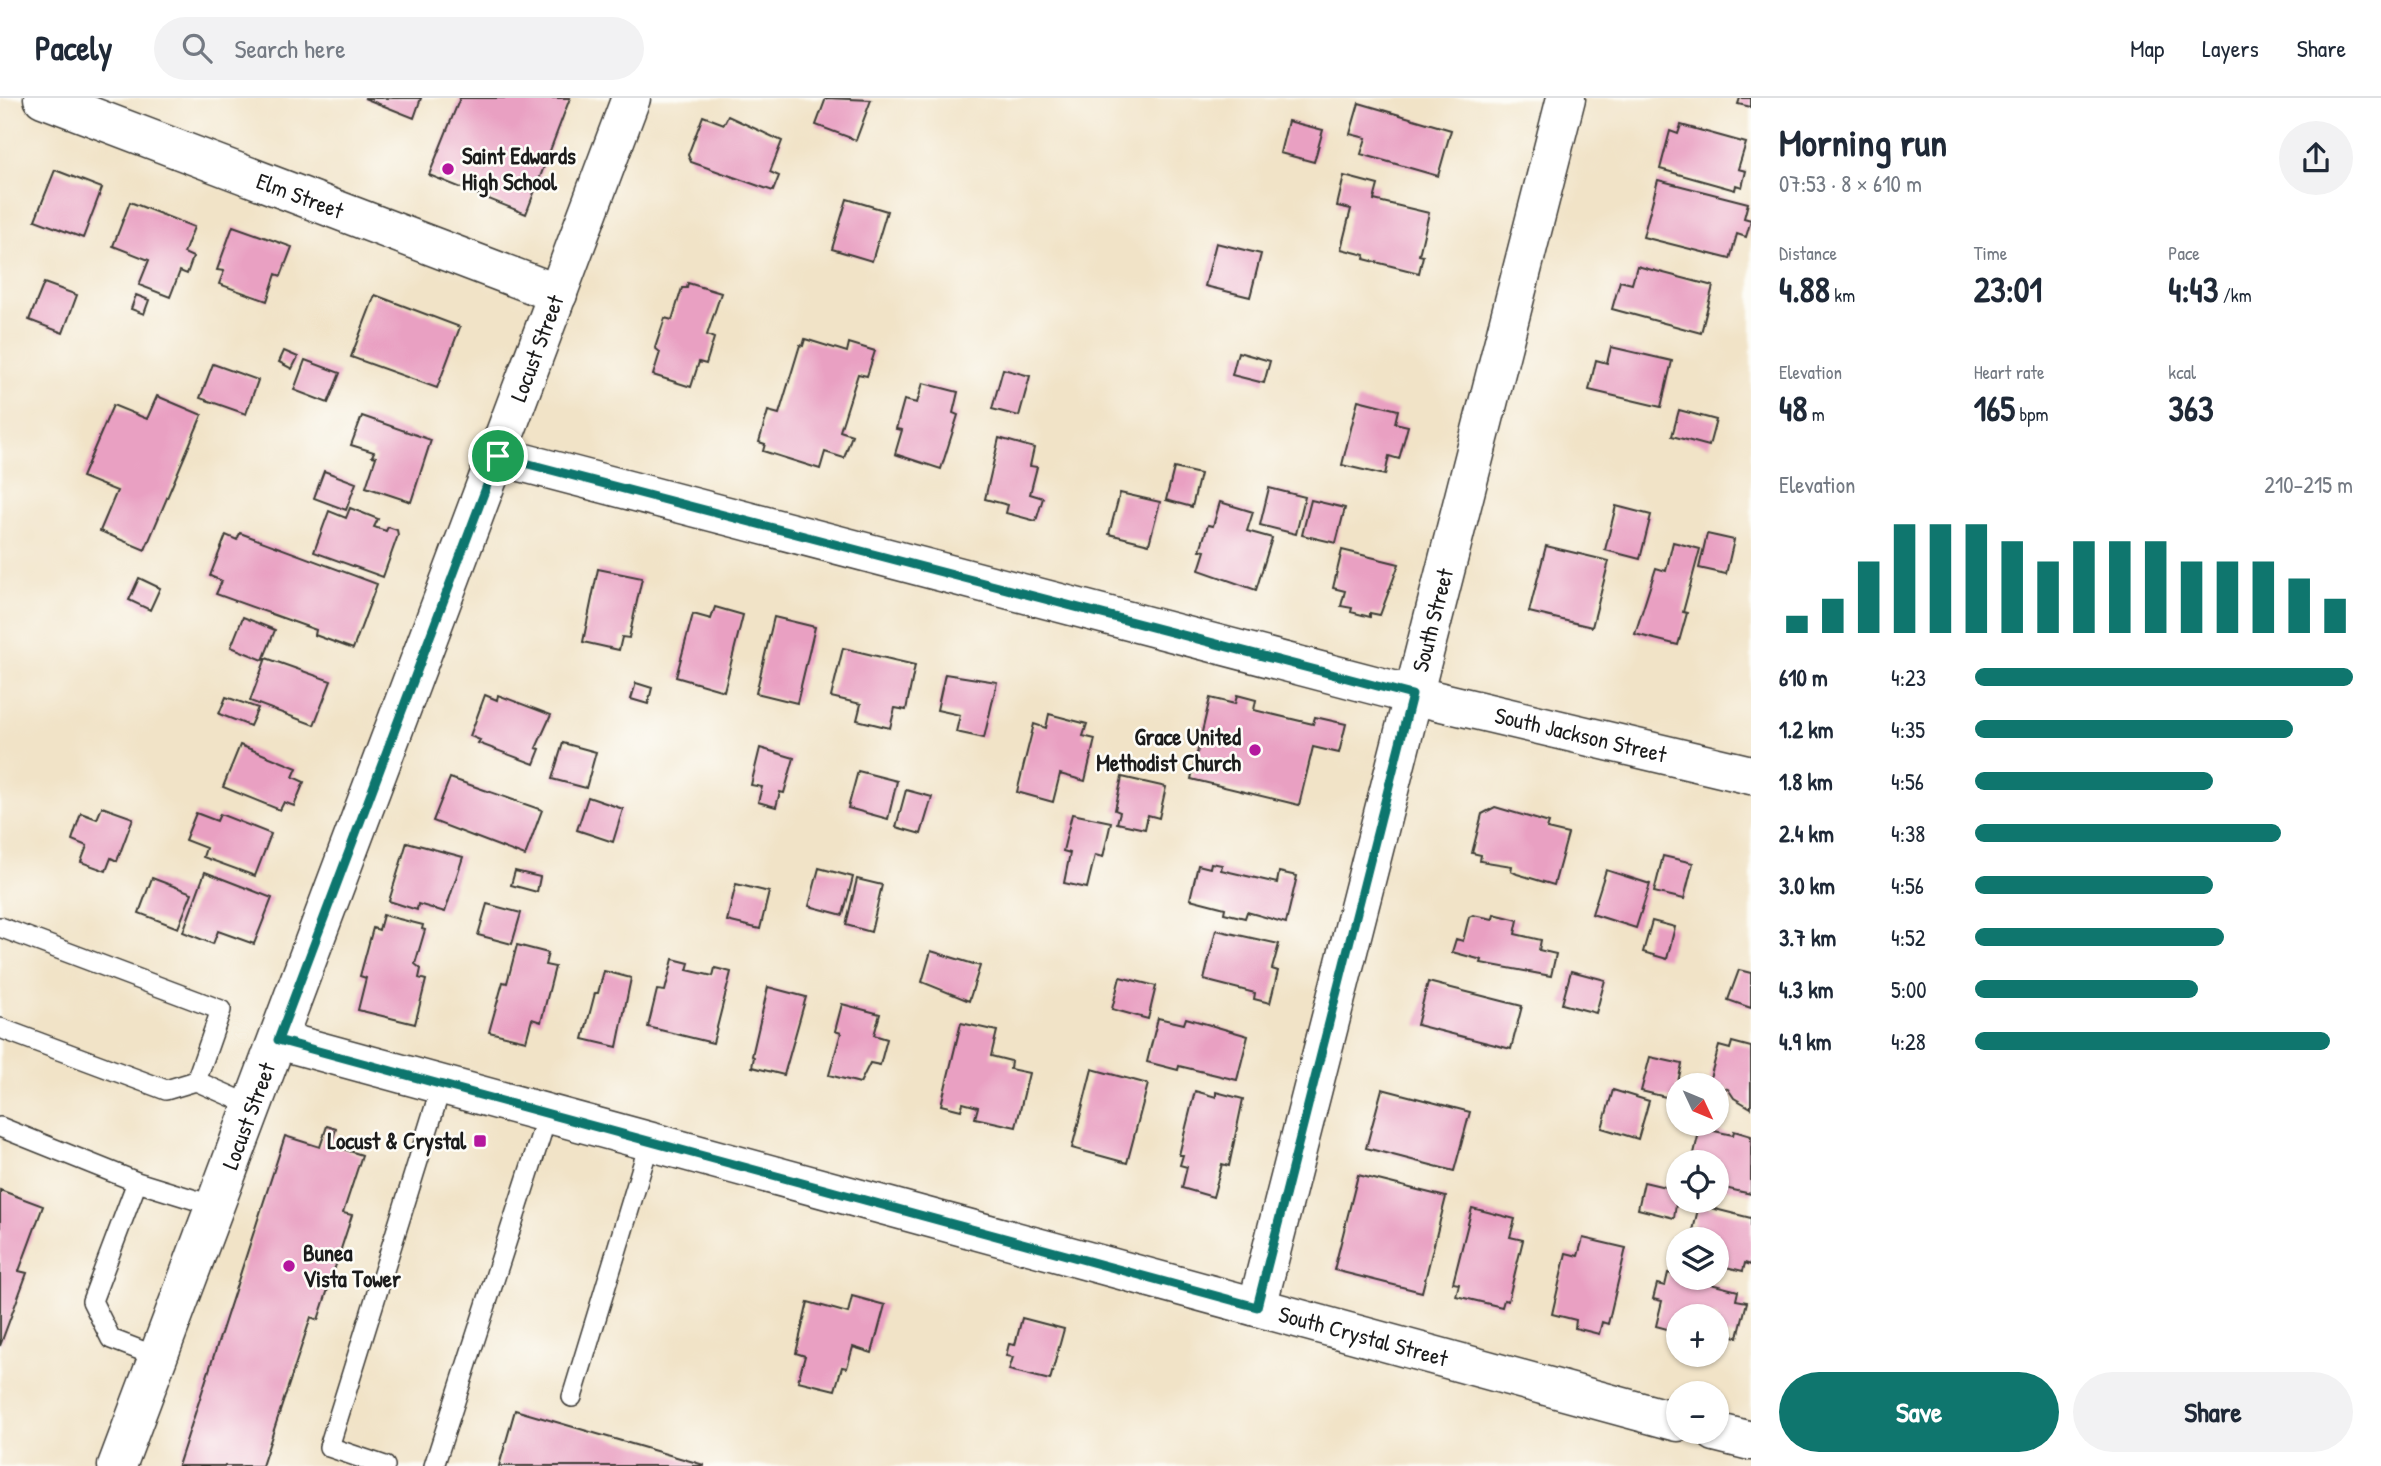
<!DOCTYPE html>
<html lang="en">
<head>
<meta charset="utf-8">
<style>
  :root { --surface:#fff; --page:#f2f2f3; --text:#1f2937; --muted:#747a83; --line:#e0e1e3; --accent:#0f766e }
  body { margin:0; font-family:"Patrick Hand",sans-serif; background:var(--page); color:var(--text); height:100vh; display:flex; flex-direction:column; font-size:26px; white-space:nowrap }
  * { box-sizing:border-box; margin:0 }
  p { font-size:23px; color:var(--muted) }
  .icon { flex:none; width:38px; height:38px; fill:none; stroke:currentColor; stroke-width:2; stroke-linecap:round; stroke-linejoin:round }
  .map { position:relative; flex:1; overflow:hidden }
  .side { display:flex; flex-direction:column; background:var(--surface); width:630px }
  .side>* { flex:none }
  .needle { width:46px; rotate:134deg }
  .fabs { position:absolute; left:1666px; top:975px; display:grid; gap:14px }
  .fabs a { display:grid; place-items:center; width:63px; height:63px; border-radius:50%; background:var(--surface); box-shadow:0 2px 5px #0004; font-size:35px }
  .pin { position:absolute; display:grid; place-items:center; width:60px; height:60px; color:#fff; margin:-30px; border:4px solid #fff; border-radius:50%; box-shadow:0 2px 7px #0007 }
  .round { display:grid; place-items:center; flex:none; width:74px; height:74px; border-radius:37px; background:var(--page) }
  .overview { display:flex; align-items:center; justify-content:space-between; height:119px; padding:0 28px }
  h1 { font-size:38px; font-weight:700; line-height:52px }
  .figures { display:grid; grid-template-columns:repeat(3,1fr); gap:10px; height:119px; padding:7px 28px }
  .figures div { display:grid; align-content:center }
  .figures b { font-size:35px; font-weight:700 }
  .figures small { font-size:19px; font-weight:400 }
  .figures p { font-size:19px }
  .chart { height:196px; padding:14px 28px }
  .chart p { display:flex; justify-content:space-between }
  .chart svg { width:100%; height:126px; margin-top:7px; stroke:var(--accent); stroke-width:6 }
  .action { display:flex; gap:14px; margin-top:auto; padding:14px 28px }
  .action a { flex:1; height:80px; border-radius:42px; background:var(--accent); color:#fff; font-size:28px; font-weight:700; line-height:80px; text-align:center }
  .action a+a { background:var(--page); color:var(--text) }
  ul { padding:0 28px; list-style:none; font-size:23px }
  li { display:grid; grid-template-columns:112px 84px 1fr; align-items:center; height:52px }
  li i { height:18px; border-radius:9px; background:var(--accent) }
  header { display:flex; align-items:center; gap:42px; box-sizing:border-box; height:98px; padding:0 35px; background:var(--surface); border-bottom:2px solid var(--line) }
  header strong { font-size:33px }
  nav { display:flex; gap:38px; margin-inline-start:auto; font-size:24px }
  .search { width:490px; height:63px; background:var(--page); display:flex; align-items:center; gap:18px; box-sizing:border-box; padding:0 24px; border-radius:38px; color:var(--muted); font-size:26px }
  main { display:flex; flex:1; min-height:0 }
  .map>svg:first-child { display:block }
  .building { fill:#e9a0c2 }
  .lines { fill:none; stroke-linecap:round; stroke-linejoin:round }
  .service-casing { stroke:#3c3a36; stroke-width:22 }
  .minor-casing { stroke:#3c3a36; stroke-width:41 }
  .service { stroke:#fff; stroke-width:19 }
  .minor { stroke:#fff; stroke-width:38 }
  .route-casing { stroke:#fff; stroke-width:14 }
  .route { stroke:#0f766e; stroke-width:9 }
  .poi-dot { fill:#b5179e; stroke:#fdfcf7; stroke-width:2.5 }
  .labels { text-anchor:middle; stroke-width:5; stroke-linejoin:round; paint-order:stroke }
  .poi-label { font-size:23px; font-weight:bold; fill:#1c1c1c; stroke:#fdfcf7; text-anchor:start }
  .street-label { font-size:23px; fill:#1c1c1c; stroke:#fdfcf7 }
</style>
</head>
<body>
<header>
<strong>Pacely</strong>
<div class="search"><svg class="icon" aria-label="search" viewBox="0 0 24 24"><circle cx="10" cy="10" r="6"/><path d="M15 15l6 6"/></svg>Search here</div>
<nav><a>Map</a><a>Layers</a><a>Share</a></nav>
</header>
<main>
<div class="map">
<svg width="1751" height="1368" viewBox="0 0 1751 1368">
  <rect width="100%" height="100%" fill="#fdfcf7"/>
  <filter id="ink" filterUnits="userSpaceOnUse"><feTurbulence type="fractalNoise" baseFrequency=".0143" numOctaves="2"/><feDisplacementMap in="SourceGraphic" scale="14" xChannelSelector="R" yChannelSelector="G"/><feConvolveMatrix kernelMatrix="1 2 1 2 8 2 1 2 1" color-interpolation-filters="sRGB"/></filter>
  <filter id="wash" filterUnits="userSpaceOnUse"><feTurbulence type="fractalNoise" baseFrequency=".00686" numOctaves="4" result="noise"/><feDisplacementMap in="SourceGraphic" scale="28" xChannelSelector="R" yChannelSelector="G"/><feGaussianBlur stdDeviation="1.57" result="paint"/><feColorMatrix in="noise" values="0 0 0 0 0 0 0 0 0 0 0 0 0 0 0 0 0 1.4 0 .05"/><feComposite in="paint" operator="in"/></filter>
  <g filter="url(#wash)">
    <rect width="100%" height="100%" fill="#f1e3c7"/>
    <g id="blocks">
      <path class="building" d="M364 0H421L414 20Z
        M460 0H570L526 116 429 77Z
        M826 0 871 2 856 42 816 27Z
        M1740 0H1751V9L1738 6Z
        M1359 5 1451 32 1438 78 1361 56 1366 40 1350 36Z
        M703 18 724 26 728 18 782 43 770 74 779 78 773 93 691 64 688 57Z
        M1288 23 1323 32 1314 64 1280 55Z
        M1681 27 1746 45 1738 71 1746 73 1742 89 1736 87 1735 92 1660 71 1670 33 1678 36Z
        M55 72 102 90 83 140 35 122Z
        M1344 78 1378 87 1374 102 1429 115 1419 157 1423 158 1419 175 1364 161 1365 157 1341 151 1351 111 1337 108Z
        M1658 82 1748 105 1744 120 1751 122 1746 139 1737 136 1730 161 1643 139Z
        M847 101 887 113 872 163 832 151Z
        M130 104 194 129 184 155 193 159 187 176 180 173 170 199 139 187 149 162 113 148Z
        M233 128 292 149 281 178 276 176 267 203 219 186 224 173 217 172Z
        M1216 145 1261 156 1250 199 1205 188Z
        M1637 168 1713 188 1701 235 1612 211 1620 183 1632 186Z
        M44 185 77 197 63 235 29 222Z
        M688 185 721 195 707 237 714 240 706 266 699 264 691 289 653 277 660 254 655 250 665 220 672 222 682 190H687Z
        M136 197 149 202 144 216 131 211Z
        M375 197 460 229 437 290 351 259Z
        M805 241 847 254 849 245 875 253 867 278 858 276 840 333 852 337 844 360 825 354 820 371 763 353 765 346 759 344 768 313 779 316 800 247 803 248Z
        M1611 249 1672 263 1661 309 1589 292 1596 262 1607 265Z
        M284 253 298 259 292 271 279 264Z
        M1238 254 1270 263 1264 285 1232 277Z
        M305 262 340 275 328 305 294 292Z
        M213 266 258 282 246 316 200 300Z
        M1003 271 1030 278 1019 318 992 311Z
        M923 285 958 294 953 315 958 317 941 371 895 356 902 332 896 331 904 302 917 305Z
        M157 298 202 317 145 452 100 433 117 393 82 379 113 307 147 321Z
        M1358 302 1398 312 1395 325 1408 328 1399 361 1389 358 1385 377 1342 367Z
        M1679 312 1716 322 1709 348 1672 338Z
        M362 318 431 342 411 404 366 389 376 359 372 358 374 354 351 347Z
        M999 340 1034 350 1030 368 1037 369 1030 396 1043 400 1036 423 1006 415 1008 407 985 401Z
        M1174 370 1200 376 1192 409 1166 402Z
        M324 373 356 385 346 412 314 400Z
        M1269 390 1305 399 1296 436 1260 427Z
        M1120 395 1160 404 1149 446 1109 436Z
        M1311 402 1345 410 1336 445 1302 437Z
        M1220 404 1253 414 1247 433 1272 440 1256 492 1199 472 1205 453 1200 452 1208 427 1213 428Z
        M1616 408 1651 417 1640 461 1605 452Z
        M350 410 378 421 374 429 386 433 388 429 397 432 398 437 383 479 314 454 329 413 346 420Z
        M240 435 377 486 353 551 315 537 316 532 216 496 222 483 210 478 226 437 237 442Z
        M1707 436 1734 442 1726 476 1699 470Z
        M1673 444 1700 451 1683 514 1687 515 1678 547 1635 536 1656 470 1666 473Z
        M1546 448 1609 463 1592 529 1529 514Z
        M1342 452 1399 466 1380 517 1370 515V519L1351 514 1352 510 1341 508 1345 493 1333 490Z
        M598 471 642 480 629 540 622 539 619 552 583 544Z
        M139 480 160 490 150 512 129 502Z
        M715 509 743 517 724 593 676 579 693 516 711 521Z
        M243 519 275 532 263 562 231 549Z
        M774 519 815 529 797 605 756 595Z
        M843 550 915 567 906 612 895 610 890 630 857 622 861 606 831 599Z
        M266 560 331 583 314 627 250 603Z
        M945 576 997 584 984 640 956 634 960 617 937 612Z
        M636 585 652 590 648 606 631 601Z
        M485 597 497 602 498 597 551 617 536 650 540 651 534 666 478 645 480 642 470 638Z
        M1237 597 1256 602 1254 612 1313 626 1315 619 1346 626 1339 655 1313 649 1299 707 1191 681 1210 600 1235 606Z
        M226 599 258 610 250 628 219 616Z
        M1049 616 1087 626 1083 638 1095 641 1085 683 1060 676 1053 704 1017 694 1034 626 1046 630Z
        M563 645 596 654 586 690 552 681Z
        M240 647 297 670 293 679 304 684 294 708 284 704 280 712 223 689Z
        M760 650 794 660 784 695 780 694 776 709 758 704 762 689 751 687Z
        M858 673 897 683 888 721 848 710Z
        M1122 679 1166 689 1159 720 1148 717 1145 731 1117 725 1120 714 1115 712Z
        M450 680 542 712 525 758 433 723Z
        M906 692 932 699 921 736 896 729Z
        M588 699 623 711 613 744 577 732Z
        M102 709 133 720 117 763 111 760 106 773 81 764 87 748 72 742 81 715 97 721Z
        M1495 709 1549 725 1547 731 1568 736 1554 787 1517 776 1511 773 1512 768 1480 763 1481 757 1472 755 1482 716Z
        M196 715 217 723 220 716 271 736 255 778 203 759 206 750 185 742Z
        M1072 716 1111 724 1103 759 1095 757 1087 790 1064 785 1070 755 1063 753Z
        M407 744 463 759 445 814 418 806 417 812 389 803Z
        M1663 758 1693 765 1684 801 1654 794Z
        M1211 765 1222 767 1221 772 1277 785 1279 774 1297 778 1286 825 1247 814 1245 820 1224 815 1225 810 1190 801 1198 767 1210 770Z
        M819 770 853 779 843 817 809 808Z
        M1606 772 1650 786 1636 830 1592 816Z
        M515 773 540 779 537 794 511 787Z
        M205 774 272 800 254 846 218 833 213 846 183 834Z
        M152 780 192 795 178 830 139 815Z
        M857 781 882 787 871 834 846 827Z
        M736 786 769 794 760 831 727 823Z
        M487 806 521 815 512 846 478 837Z
        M1494 816 1518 822 1515 836 1541 842 1539 852 1556 856 1551 878 1481 865 1482 862 1452 854 1456 841 1463 843 1469 819 1473 817 1493 821Z
        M383 817 423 827 422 831 425 832 415 866 421 871 419 880 426 882 415 926 358 912 366 880 360 878 373 830 379 832Z
        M1652 823 1675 829 1667 861 1643 854Z
        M1216 832 1279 846 1272 871 1278 873 1270 905 1254 901 1255 895 1204 882Z
        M517 847 548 855 545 867 555 869 541 924 532 921 526 943 489 934 503 884 507 885Z
        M931 853 980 868 969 903 922 884Z
        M673 861 689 865 687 872 713 878 715 870 731 874 713 945 648 929 657 892 665 893Z
        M1739 872 1751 875V910L1728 902Z
        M604 873 631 880 617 949 583 941 595 895H598Z
        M1571 873 1605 882 1596 915 1562 906Z
        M1120 879 1156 888 1148 921 1112 911Z
        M1428 884 1522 908 1511 951 1417 927Z
        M768 889 806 899 784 977 752 969 754 959 752 958Z
        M842 906 880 916 874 937 887 941 880 967 870 965 860 985 829 977 841 935 835 933Z
        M1158 920 1184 926 1186 920 1248 938 1237 982 1179 968 1178 972 1147 964Z
        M961 925 997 933 991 958 1011 963 1010 971 1029 975 1016 1029 975 1020 978 1009 963 1005 961 1012 941 1007Z
        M1732 944 1751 949V1010L1734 1000 1728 991 1713 987 1710 980 1719 948 1730 951Z
        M1650 959 1682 966 1674 1001 1641 993Z
        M1092 971 1148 986 1127 1065 1072 1050Z
        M1382 991 1470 1014 1454 1073 1366 1050Z
        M1613 992 1649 1003 1638 1041 1602 1030Z
        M1195 993 1216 999V994L1243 1001 1229 1068 1222 1066 1213 1099 1182 1090 1187 1069 1180 1067 1183 1057H1179Z
        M327 1028 336 1031 331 1047 362 1057 343 1115 352 1117 318 1222 311 1219 262 1368H178L285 1038 320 1049Z
        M1700 1030 1733 1037 1734 1033 1751 1038V1096L1720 1089 1722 1080 1717 1078V1064H1692Z
        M1358 1077 1446 1099 1422 1194 1334 1172Z
        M1644 1084 1678 1092 1674 1120 1638 1111Z
        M0 1092 43 1108 19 1173 27 1175 0 1248Z
        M1699 1107 1751 1120V1167L1745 1165 1743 1173 1717 1167V1141H1691Z
        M1472 1110 1515 1121 1510 1139 1523 1142 1508 1203 1504 1202 1502 1209 1456 1198 1459 1186 1453 1185Z
        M1583 1140 1626 1150 1608 1226 1602 1224 1599 1236 1575 1230 1576 1222 1552 1216 1566 1155 1578 1158Z
        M1668 1175 1738 1193 1736 1202 1747 1204 1738 1239 1726 1237 1724 1245 1717 1243V1218H1678V1234L1656 1228 1662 1203 1653 1201 1657 1186 1665 1188Z
        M852 1198 885 1207 872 1255 853 1249 847 1270 842 1269 835 1292 798 1283 805 1258 796 1255 808 1204 848 1215Z
        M1022 1220 1064 1231 1050 1282 1009 1272 1013 1259 1006 1258 1009 1246 1015 1247Z
        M515 1312 704 1367V1368H499Z"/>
    </g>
  </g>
  <g filter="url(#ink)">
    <use href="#blocks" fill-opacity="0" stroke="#3c3a36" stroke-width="2"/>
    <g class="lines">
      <defs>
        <path id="service" d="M0 829 221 912 196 983 253 1008
          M0 930 166 992 196 983
          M0 1029 137 1084 92 1203 111 1241 158 1259
          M137 1084 215 1108
          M572 1299 650 1043
          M385 1368 329 1349 442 986
          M434 1368 548 1015"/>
        <g id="minor">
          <path id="s1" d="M43 0 558 196"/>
          <path id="s2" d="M498 358 1412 597 1751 677"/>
          <path id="s3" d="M278 942 1678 1324"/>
          <path id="s4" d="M1257 1209 1566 0"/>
          <path d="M1715 1334 1751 1343"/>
          <path id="s5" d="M117 1368 631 0"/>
        </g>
      </defs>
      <use href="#service" class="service-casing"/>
      <use href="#minor" class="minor-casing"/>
      <use href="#service" class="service"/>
      <use href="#minor" class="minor"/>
    </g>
  </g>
  <g class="lines" filter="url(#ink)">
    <defs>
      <path id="route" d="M498 358 1412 597 1257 1209 278 942Z"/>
    </defs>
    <use href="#route" class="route-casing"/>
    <use href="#route" class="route"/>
  </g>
  <g class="poi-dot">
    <circle cx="448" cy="71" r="7"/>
    <circle cx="1255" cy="652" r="7"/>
    <rect x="473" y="1036" width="14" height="14" rx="3.5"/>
    <circle cx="289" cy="1168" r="7"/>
  </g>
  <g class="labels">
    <g class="poi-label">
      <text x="462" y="66">Saint Edwards<tspan x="462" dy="26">High School</tspan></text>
      <text x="1241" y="647" text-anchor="end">Grace United<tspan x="1241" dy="26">Methodist Church</tspan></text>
      <text x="466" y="1051" text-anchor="end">Locust &amp; Crystal</text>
      <text x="303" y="1163">Bunea<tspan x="303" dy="26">Vista Tower</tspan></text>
    </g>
    <g class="street-label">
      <text dy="8" stroke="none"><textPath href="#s1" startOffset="275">Elm Street</textPath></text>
      <text dy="8" stroke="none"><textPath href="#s5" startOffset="1194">Locust Street</textPath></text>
      <text dy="8" stroke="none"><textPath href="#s4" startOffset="709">South Street</textPath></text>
      <text dy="8" stroke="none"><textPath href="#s2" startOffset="1118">South Jackson Street</textPath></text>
      <text dy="8" stroke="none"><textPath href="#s5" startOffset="374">Locust Street</textPath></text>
      <text dy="8" stroke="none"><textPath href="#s3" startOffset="1125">South Crystal Street</textPath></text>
    </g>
  </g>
</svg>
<div class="fabs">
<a><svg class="needle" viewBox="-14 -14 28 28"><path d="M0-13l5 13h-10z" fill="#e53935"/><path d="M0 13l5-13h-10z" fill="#747a83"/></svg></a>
<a><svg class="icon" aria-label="locate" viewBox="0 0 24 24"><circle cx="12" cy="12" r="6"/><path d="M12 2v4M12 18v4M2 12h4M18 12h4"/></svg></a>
<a><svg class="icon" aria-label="layers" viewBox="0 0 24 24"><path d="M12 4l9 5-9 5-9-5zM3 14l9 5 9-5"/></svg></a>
<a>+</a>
<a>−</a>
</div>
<div class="pin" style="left:498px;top:358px;background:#1e9e55"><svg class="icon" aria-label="arrive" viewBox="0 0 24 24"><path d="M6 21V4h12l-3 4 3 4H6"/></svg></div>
</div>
<section class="side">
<div class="overview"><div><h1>Morning run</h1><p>07:53 · 8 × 610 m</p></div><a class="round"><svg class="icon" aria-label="share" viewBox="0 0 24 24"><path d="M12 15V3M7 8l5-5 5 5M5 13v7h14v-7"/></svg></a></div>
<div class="figures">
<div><p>Distance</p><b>4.88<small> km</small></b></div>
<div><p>Time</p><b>23:01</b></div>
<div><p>Pace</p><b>4:43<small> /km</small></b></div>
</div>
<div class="figures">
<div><p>Elevation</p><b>48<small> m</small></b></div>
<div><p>Heart rate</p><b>165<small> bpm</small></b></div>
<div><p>kcal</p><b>363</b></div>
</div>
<div class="chart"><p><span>Elevation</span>210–215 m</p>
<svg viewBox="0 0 160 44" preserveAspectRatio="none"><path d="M5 44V38M15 44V32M25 44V19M35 44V6M45 44V6M55 44V6M65 44V12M75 44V19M85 44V12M95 44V12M105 44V12M115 44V19M125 44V19M135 44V19M145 44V25M155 44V32"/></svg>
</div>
<ul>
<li><b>610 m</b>4:23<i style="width:100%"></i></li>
<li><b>1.2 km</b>4:35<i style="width:84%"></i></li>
<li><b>1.8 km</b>4:56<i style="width:63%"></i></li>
<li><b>2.4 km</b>4:38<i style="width:81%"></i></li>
<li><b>3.0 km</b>4:56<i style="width:63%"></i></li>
<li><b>3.7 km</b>4:52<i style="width:66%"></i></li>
<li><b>4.3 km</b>5:00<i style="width:59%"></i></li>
<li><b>4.9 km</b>4:28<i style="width:94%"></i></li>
</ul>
<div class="action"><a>Save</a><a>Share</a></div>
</section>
</main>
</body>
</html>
